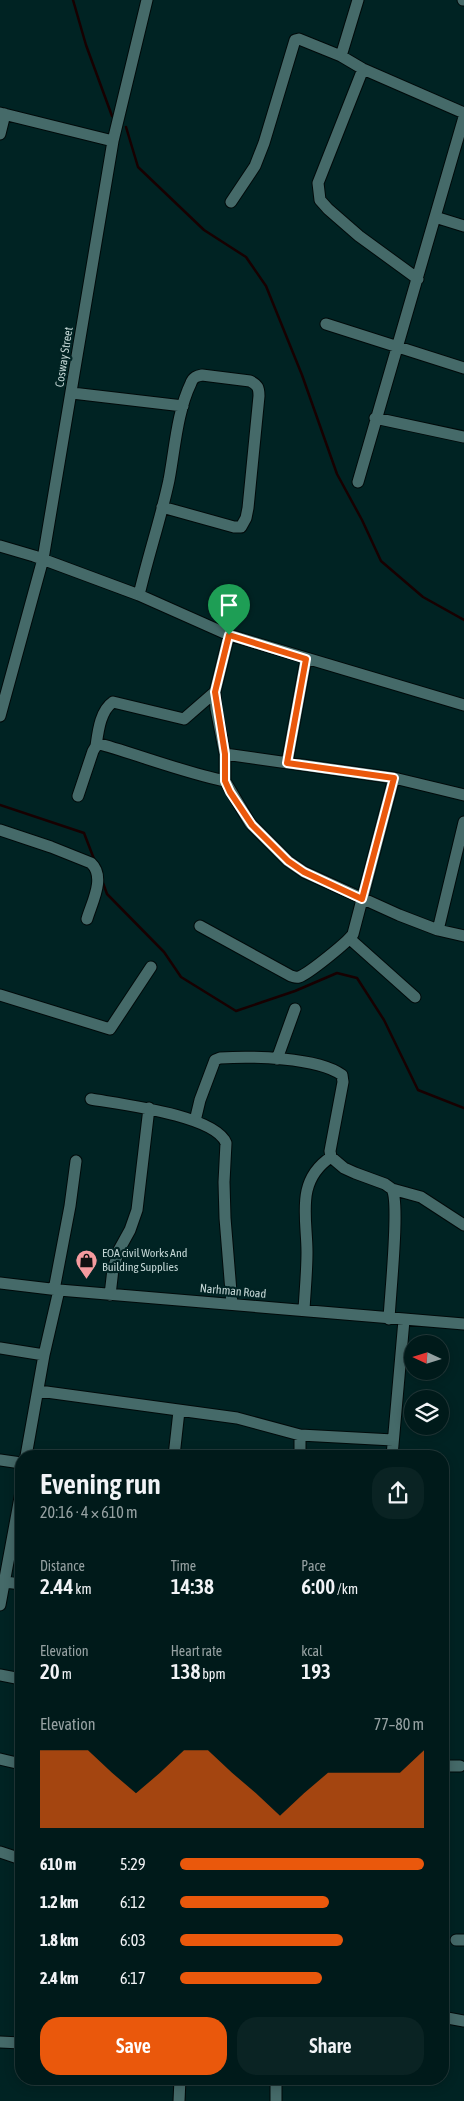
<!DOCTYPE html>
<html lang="en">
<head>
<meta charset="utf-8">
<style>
  :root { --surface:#001a1a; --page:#0a2323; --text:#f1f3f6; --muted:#95a1a2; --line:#223839; --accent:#ea580c }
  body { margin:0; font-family:"Asap Condensed",sans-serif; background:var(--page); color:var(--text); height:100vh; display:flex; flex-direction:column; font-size:19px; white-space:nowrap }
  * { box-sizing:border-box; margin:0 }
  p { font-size:16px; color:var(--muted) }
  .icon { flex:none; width:28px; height:28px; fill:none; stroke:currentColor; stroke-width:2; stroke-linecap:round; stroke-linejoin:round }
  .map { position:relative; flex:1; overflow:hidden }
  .side { position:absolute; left:15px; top:1450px; width:434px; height:635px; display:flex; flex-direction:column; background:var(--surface); border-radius:20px; box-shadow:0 2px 12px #0003,0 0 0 1px var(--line) }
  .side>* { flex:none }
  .needle { width:32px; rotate:274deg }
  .controls { position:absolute; left:404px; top:1335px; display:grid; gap:10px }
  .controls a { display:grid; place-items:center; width:45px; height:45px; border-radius:50%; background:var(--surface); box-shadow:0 2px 12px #0003,0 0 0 1px var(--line); font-size:25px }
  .pin { position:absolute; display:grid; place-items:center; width:42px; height:42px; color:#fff; margin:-51px -21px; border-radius:50% 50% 50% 0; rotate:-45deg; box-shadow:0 0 5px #0007 }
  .pin .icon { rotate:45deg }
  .round { display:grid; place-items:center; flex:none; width:52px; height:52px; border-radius:20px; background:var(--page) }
  .overview { display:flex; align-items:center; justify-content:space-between; height:85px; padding:0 25px }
  h1 { font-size:28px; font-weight:600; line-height:38px }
  .figures { display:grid; grid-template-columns:repeat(3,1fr); gap:8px; height:85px; padding:5px 25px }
  .figures div { display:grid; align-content:center }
  .figures b { font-size:21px; font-weight:600 }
  .figures small { font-size:14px; font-weight:400 }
  .figures p { font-size:14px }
  .chart { height:140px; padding:10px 25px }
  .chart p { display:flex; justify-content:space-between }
  .chart svg { width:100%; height:90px; margin-top:5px; fill:var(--accent); opacity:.7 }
  .button { display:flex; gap:10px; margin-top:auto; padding:10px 25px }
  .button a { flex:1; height:58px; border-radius:20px; background:var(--accent); color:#fff; font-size:20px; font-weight:600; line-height:58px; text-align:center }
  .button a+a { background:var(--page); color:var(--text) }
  ul { padding:0 25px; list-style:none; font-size:16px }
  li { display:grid; grid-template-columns:80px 60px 1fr; align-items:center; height:38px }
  li i { height:12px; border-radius:6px; background:var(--accent) }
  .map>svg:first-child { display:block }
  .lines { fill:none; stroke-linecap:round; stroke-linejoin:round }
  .stream { stroke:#170001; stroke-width:2.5 }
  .minor-casing { stroke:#000a0a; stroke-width:13 }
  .minor { stroke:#456a69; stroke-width:11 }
  .route-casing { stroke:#fff; stroke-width:10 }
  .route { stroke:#ea580c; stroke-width:6 }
  .labels { text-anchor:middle; stroke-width:4.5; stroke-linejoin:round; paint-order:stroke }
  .street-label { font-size:12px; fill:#c3d6d5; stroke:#002323 }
  .poi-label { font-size:12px; fill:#c3d6d5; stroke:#002323; text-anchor:start }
</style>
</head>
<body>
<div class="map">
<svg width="464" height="2101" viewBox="0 0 464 2101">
  <rect width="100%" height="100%" fill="#002323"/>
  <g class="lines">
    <path class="stream" d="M73 0 86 45 112 116
      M126 127 138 167 204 230 246 257 266 286 302 375 337 474 362 520 381 561 423 597 464 620
      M0 805 84 833 94 859
      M103 883 107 894 164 952 181 977 236 1011 295 991 337 973 357 978 384 1020 418 1090 464 1108"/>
    <defs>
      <path id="minor" d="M463 0H464
        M341 56 358 0
        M363 69 318 183 320 200 328 209 359 236 418 279
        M0 113 113 141
        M0 134 5 114
        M231 202 255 166 264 143 295 40 299 39 341 56 363 69 464 113
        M435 217 464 226
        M326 324 464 368
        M72 393 183 406
        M375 418 464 437
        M358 482 464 117
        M0 546 34 556 139 595 229 635 464 705
        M139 595C148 556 161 518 169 480 175 448 177 412 191 383 193 377 197 376 202 375L250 381C258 385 259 388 259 396L248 508 246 518 241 527H234L162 507
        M229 635 215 692 216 709 225 754V781L250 823 288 861 304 872 399 915 438 930 464 936
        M0 716 43 559 113 141 147 0
        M96 746C98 732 100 711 113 702L184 719 215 692
        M225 754 394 778 464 795
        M287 763 306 659
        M78 796 93 751 96 746 100 744C142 756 183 772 225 781
        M0 830 51 847 91 863C106 877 92 902 87 919
        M200 926 291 976C295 977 296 978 299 977 308 974 348 942 353 934L394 778
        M438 930 464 822
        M350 939 415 997
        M0 995 110 1029 151 967
        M277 1059 295 1009
        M91 1099C119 1104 215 1115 226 1143L224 1182 225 1218 232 1304
        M195 1121 200 1100 215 1060 220 1058C251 1056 317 1057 342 1075L343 1082 330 1151 331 1157 344 1168 355 1173 385 1184 392 1189 421 1197 464 1225
        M0 1283 59 1290 464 1324
        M54 1290 70 1206 76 1161
        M110 1295 113 1269 119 1250 130 1230 137 1210 149 1108
        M304 1310C305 1291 307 1272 307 1252 307 1217 295 1181 331 1157
        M389 1319C390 1296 400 1203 392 1189
        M0 1348 44 1355
        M39 1391 237 1418 300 1435 393 1440
        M300 1435V1456
        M26 1456 44 1355 59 1290
        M174 1456 179 1411
        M392 1456 404 1320
        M0 1460 21 1463
        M5 1582 21 1584
        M0 1605 21 1492
        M0 1675 21 1679
        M0 1759 21 1764
        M442 1766H460
        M0 1852 21 1859
        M456 1940H464
        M442 2017 464 2021
        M0 2042 21 2043
        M179 2101 180 2079
        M276 2101V2079"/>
    </defs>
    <use href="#minor" class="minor-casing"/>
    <use href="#minor" class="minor"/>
  </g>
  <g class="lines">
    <defs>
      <path id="route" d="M229 635 306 659 287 763 394 778 362 899 304 872 288 861 252 825 230 792 225 781V754L215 692Z"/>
    </defs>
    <use href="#route" class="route-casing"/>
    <use href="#route" class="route"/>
  </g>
  <defs>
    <symbol id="shop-pin" viewBox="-11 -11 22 30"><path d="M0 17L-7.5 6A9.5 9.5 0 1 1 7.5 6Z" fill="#f49b9f" stroke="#002323"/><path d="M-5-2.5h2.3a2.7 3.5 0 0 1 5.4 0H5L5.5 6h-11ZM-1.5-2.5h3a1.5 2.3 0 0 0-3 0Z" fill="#111"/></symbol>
  </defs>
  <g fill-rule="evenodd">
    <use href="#shop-pin" x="74" y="1248" width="25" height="34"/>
  </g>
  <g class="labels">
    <g class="street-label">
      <text transform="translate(64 357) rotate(-81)" y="4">Cosway Street</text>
      <text transform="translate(233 1291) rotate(5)" y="4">Narhman Road</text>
    </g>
    <g class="poi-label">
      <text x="102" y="1257">EOA civil Works And<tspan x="102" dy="14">Building Supplies</tspan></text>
    </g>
  </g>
</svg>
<div class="controls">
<a><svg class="needle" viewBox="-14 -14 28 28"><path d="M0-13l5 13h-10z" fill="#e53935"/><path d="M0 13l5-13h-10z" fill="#95a1a2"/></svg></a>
<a><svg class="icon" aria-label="layers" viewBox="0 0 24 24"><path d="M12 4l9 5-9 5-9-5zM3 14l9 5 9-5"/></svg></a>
</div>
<div class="pin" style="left:229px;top:635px;background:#1e9e55"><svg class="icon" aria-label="arrive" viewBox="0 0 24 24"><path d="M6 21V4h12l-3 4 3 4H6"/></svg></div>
<section class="side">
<div class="overview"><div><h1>Evening run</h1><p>20:16 · 4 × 610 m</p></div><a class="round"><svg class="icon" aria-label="share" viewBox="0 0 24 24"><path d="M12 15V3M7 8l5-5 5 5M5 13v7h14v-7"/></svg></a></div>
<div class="figures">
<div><p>Distance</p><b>2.44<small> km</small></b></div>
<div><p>Time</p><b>14:38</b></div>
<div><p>Pace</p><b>6:00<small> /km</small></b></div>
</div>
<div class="figures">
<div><p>Elevation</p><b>20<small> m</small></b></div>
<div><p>Heart rate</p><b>138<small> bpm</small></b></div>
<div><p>kcal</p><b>193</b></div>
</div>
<div class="chart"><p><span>Elevation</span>77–80 m</p>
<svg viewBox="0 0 160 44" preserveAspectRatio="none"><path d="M0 44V6L10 6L20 6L30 17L40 27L50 17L60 6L70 6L80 17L90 27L100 38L110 27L120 17L130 17L140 17L150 17L160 6V44z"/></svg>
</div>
<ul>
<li><b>610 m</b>5:29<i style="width:100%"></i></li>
<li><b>1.2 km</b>6:12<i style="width:61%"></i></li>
<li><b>1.8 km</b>6:03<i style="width:67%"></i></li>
<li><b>2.4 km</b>6:17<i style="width:58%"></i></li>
</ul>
<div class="button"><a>Save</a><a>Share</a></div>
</section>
</div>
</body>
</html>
